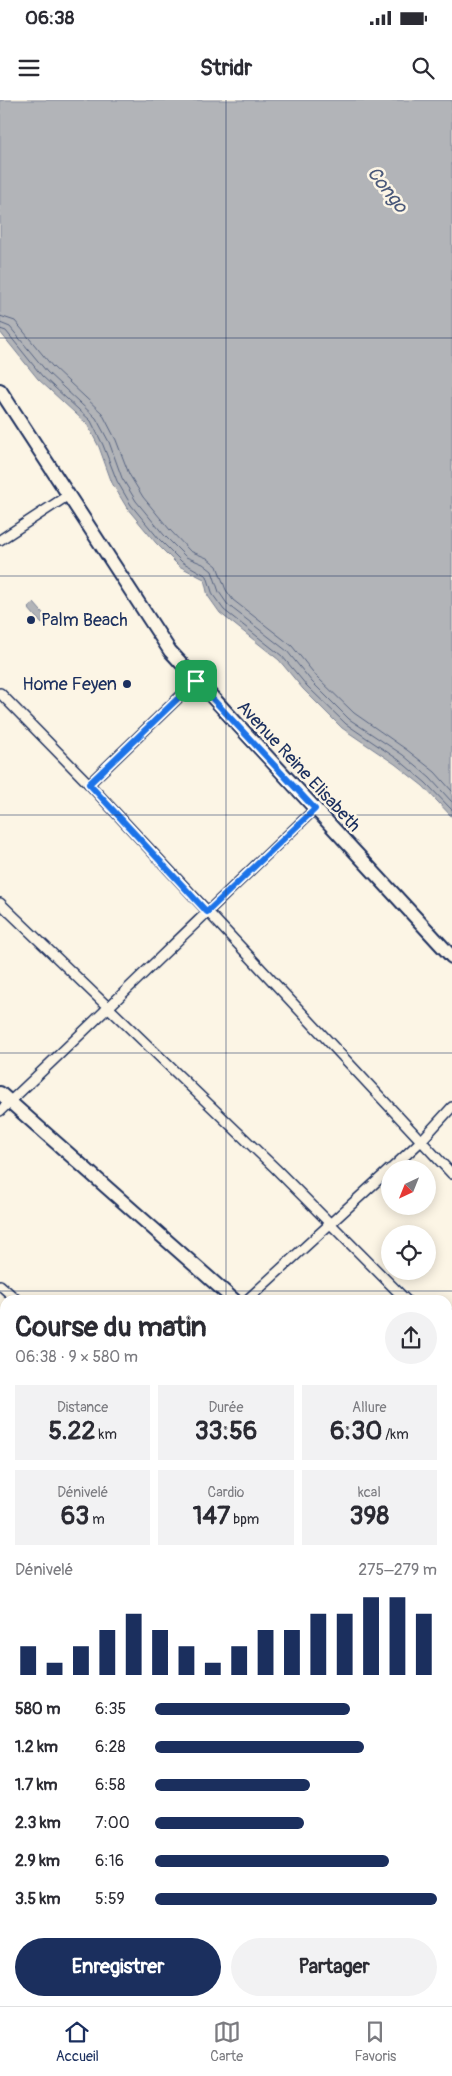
<!DOCTYPE html>
<html lang="fr">
<head>
<meta charset="utf-8">
<style>
  :root { --surface:#fff; --page:#f2f2f3; --text:#2b2b33; --muted:#7c7c81; --line:#e1e1e2; --accent:#1b2f5e }
  body { margin:0; font-family:Pangolin,sans-serif; background:var(--page); color:var(--text); height:100vh; display:flex; flex-direction:column; font-size:19px; white-space:nowrap }
  * { box-sizing:border-box; margin:0 }
  p { font-size:16px; color:var(--muted) }
  .icon { flex:none; width:28px; height:28px; fill:none; stroke:currentColor; stroke-width:2; stroke-linecap:round; stroke-linejoin:round }
  .map { position:relative; flex:1; overflow:hidden }
  .sheet { position:absolute; left:0px; top:1195px; width:452px; height:711px; display:flex; flex-direction:column; background:var(--surface); border-radius:15px 15px 0 0; box-shadow:0 2px 12px #0003 }
  .sheet>* { flex:none }
  .needle { width:32px; rotate:223deg }
  .fabs { position:absolute; left:381px; top:1060px; display:grid; gap:10px }
  .fabs a { display:grid; place-items:center; width:55px; height:55px; border-radius:50%; background:var(--surface); box-shadow:0 2px 12px #0003; font-size:25px }
  .pin { position:absolute; display:grid; place-items:center; width:42px; height:42px; color:#fff; margin:-21px; border-radius:10px; box-shadow:0 2px 8px #0006 }
  .round { display:grid; place-items:center; flex:none; width:52px; height:52px; border-radius:26px; background:var(--page) }
  .headline { display:flex; align-items:center; justify-content:space-between; height:85px; padding:0 15px }
  h1 { font-size:28px; font-weight:700; line-height:38px }
  .figures { display:grid; grid-template-columns:repeat(3,1fr); gap:8px; height:85px; padding:5px 15px }
  .figures div { display:grid; align-content:center; border-radius:0px; background:var(--page); text-align:center }
  .figures b { font-size:25px; font-weight:700 }
  .figures small { font-size:14px; font-weight:400 }
  .figures p { font-size:14px }
  .chart { height:140px; padding:10px 15px }
  .chart p { display:flex; justify-content:space-between }
  .chart svg { width:100%; height:90px; margin-top:5px; stroke:var(--accent); stroke-width:6 }
  .action { display:flex; gap:10px; margin-top:auto; padding:10px 15px }
  .action a { flex:1; height:58px; border-radius:30px; background:var(--accent); color:#fff; font-size:20px; font-weight:700; line-height:58px; text-align:center }
  .action a+a { background:var(--page); color:var(--text) }
  ul { padding:0 15px; list-style:none; font-size:16px }
  li { display:grid; grid-template-columns:80px 60px 1fr; align-items:center; height:38px }
  li i { height:12px; border-radius:6px; background:var(--accent) }
  .status { display:flex; justify-content:space-between; align-items:center; height:35px; padding:0 25px; background:var(--surface); direction:ltr }
  .status svg { height:14px; fill:currentColor }
  header { display:flex; justify-content:space-between; align-items:center; height:65px; padding:0 15px; background:var(--surface); font-size:22px; font-weight:700 }
  .tab-bar { display:flex; justify-content:space-around; align-items:center; height:70px; border-top:1px solid var(--line); background:var(--surface); font-size:14px; color:var(--muted) }
  .tab-bar a { display:grid; justify-items:center; gap:2px }
  .tab-bar .current { color:var(--accent) }
  .map>svg:first-child { display:block }
  .water { fill:#b2b4b8; stroke:#767f94 }
  .lines { fill:none; stroke-linecap:round; stroke-linejoin:round }
  .shore { stroke:#576482; stroke-width:1 }
  .street-casing { stroke:#1b2f5e; stroke-width:12 }
  .secondary-casing { stroke:#1b2f5e; stroke-width:16 }
  .street { stroke:#fcf5e5; stroke-width:9 }
  .secondary { stroke:#fcf5e5; stroke-width:12 }
  .route-casing { stroke:#fff; stroke-width:10 }
  .route { stroke:#1a73e8; stroke-width:6 }
  .grid { fill:none; stroke:#1b2f5e; stroke-width:1; stroke-opacity:0.55 }
  .poi-dot { fill:#1b2f5e; stroke:#fcf5e5; stroke-width:2 }
  .labels { text-anchor:middle; stroke-width:5; stroke-linejoin:round; paint-order:stroke }
  .poi-label { font-size:18px; fill:#1b2f5e; stroke:#fcf5e5; text-anchor:start }
  .street-label { font-size:18px; fill:#1b2f5e; stroke:#fcf5e5 }
  .water-label { font-size:19px; font-style:italic; fill:#485779; stroke:#fcf5e5 }
</style>
</head>
<body>
<div class="status"><b>06:38</b><svg viewBox="0 0 49 12"><path d="M0 12V9h3v3zM5 12V6h3v6zM10 12V3h3v9zM15 12V0h3v12zM26 1h20v11H26zM47 4h2v5h-2z"/></svg></div>
<header><svg class="icon" aria-label="menu" viewBox="0 0 24 24"><path d="M4 6h16M4 12h16M4 18h16"/></svg>Stridr<svg class="icon" aria-label="search" viewBox="0 0 24 24"><circle cx="10" cy="10" r="6"/><path d="M15 15l6 6"/></svg></header>
<div class="map">
<svg width="452" height="1906" viewBox="0 0 452 1906">
  <rect width="100%" height="100%" fill="#fcf5e5"/>
  <filter id="ink" filterUnits="userSpaceOnUse"><feTurbulence type="fractalNoise" baseFrequency=".02" numOctaves="2"/><feDisplacementMap in="SourceGraphic" scale="10" xChannelSelector="R" yChannelSelector="G"/><feConvolveMatrix kernelMatrix="1 2 1 2 8 2 1 2 1" color-interpolation-filters="sRGB"/></filter>
  <g filter="url(#ink)">
    <path class="water" d="M0 0H452V717L423 686 395 664 342 628 303 589 279 560 220 513 208 496 204 479 179 466 156 443 127 408 112 383 99 347 87 324 38 279 0 232Z
      M34 503 48 519 42 524 28 508Z"/>
    <g class="lines">
      <path class="shore" d="M0 216 15 221 52 266 102 313 116 340 129 374 143 397 170 430 190 451 207 458 217 466 226 490 233 500 292 546 317 577 354 613 407 650 435 672 452 691
        M0 223 10 227 47 272 96 318 109 342 122 378 136 401 164 435 186 457 203 464 212 471 219 492 228 505 287 551 312 582 349 619 403 655 430 678 452 702
        M0 229 6 231 42 276 91 321 103 345 117 381 131 405 159 439 182 462 207 476 213 495 224 510 282 556 307 586 346 624 399 660 426 683 452 710"/>
      <defs>
        <path id="street" d="M0 440 67 396
          M0 593 89 684 452 1074
          M89 684 196 581
          M0 803 276 1069 406 1200
          M0 1011C106 911 209 809 315 709
          M391 1069 421 1041 452 1007
          M0 1185 17 1200
          M247 1200 390 1069
          M448 1215H452
          M0 1289 5 1288
          M0 1372 5 1395
          M448 1441 452 1433
          M0 1444 5 1443
          M0 1521 5 1518
          M448 1767 452 1797
          M448 1856 452 1862
          M199 1901 201 1906
          M235 1901 243 1906
          M276 1906 279 1901"/>
        <path id="secondary" d="M0 290 170 551 452 857
          M0 993 234 1200
          M448 1386 452 1390"/>
      </defs>
      <use href="#street" class="street-casing"/>
      <use href="#secondary" class="secondary-casing"/>
      <use href="#street" class="street"/>
      <use href="#secondary" class="secondary"/>
    </g>
  </g>
  <g class="lines" filter="url(#ink)">
    <defs>
      <path id="route" d="M196 581 315 709 207 812 89 684Z"/>
    </defs>
    <use href="#route" class="route-casing"/>
    <use href="#route" class="route"/>
  </g>
  <path class="grid" d="M226 0V1200M0 238H452M0 476H452M0 715H452M0 953H452M0 1191H452M0 1430H5M448 1430H452M0 1668H5M448 1668H452M226 1901V1906"/>
  <g class="poi-dot">
    <circle cx="31" cy="520" r="5"/>
    <circle cx="127" cy="584" r="5"/>
  </g>
  <g class="labels">
    <g class="poi-label">
      <text x="41" y="526">Palm Beach</text>
      <text x="117" y="590" text-anchor="end">Home Feyen</text>
    </g>
    <g class="street-label">
      <text transform="translate(299 666) rotate(47)" y="6">Avenue Reine Elisabeth</text>
    </g>
    <g class="water-label">
      <text transform="translate(388 89) rotate(52)" y="7">Congo</text>
    </g>
  </g>
</svg>
<div class="fabs">
<a><svg class="needle" viewBox="-14 -14 28 28"><path d="M0-13l5 13h-10z" fill="#e53935"/><path d="M0 13l5-13h-10z" fill="#7c7c81"/></svg></a>
<a><svg class="icon" aria-label="locate" viewBox="0 0 24 24"><circle cx="12" cy="12" r="6"/><path d="M12 2v4M12 18v4M2 12h4M18 12h4"/></svg></a>
</div>
<div class="pin" style="left:196px;top:581px;background:#1e9e55"><svg class="icon" aria-label="arrive" viewBox="0 0 24 24"><path d="M6 21V4h12l-3 4 3 4H6"/></svg></div>
<section class="sheet">
<div class="headline"><div><h1>Course du matin</h1><p>06:38 · 9 × 580 m</p></div><a class="round"><svg class="icon" aria-label="share" viewBox="0 0 24 24"><path d="M12 15V3M7 8l5-5 5 5M5 13v7h14v-7"/></svg></a></div>
<div class="figures">
<div><p>Distance</p><b>5.22<small> km</small></b></div>
<div><p>Durée</p><b>33:56</b></div>
<div><p>Allure</p><b>6:30<small> /km</small></b></div>
</div>
<div class="figures">
<div><p>Dénivelé</p><b>63<small> m</small></b></div>
<div><p>Cardio</p><b>147<small> bpm</small></b></div>
<div><p>kcal</p><b>398</b></div>
</div>
<div class="chart"><p><span>Dénivelé</span>275–279 m</p>
<svg viewBox="0 0 160 44" preserveAspectRatio="none"><path d="M5 44V30M15 44V38M25 44V30M35 44V22M45 44V14M55 44V22M65 44V30M75 44V38M85 44V30M95 44V22M105 44V22M115 44V14M125 44V14M135 44V6M145 44V6M155 44V14"/></svg>
</div>
<ul>
<li><b>580 m</b>6:35<i style="width:69%"></i></li>
<li><b>1.2 km</b>6:28<i style="width:74%"></i></li>
<li><b>1.7 km</b>6:58<i style="width:55%"></i></li>
<li><b>2.3 km</b>7:00<i style="width:53%"></i></li>
<li><b>2.9 km</b>6:16<i style="width:83%"></i></li>
<li><b>3.5 km</b>5:59<i style="width:100%"></i></li>
</ul>
<div class="action"><a>Enregistrer</a><a>Partager</a></div>
</section>
</div>
<nav class="tab-bar">
<a class="current"><svg class="icon" aria-label="home" viewBox="0 0 24 24"><path d="M3 11l9-7 9 7M6 9v11h12V9"/></svg>Accueil</a>
<a><svg class="icon" aria-label="map" viewBox="0 0 24 24"><path d="M3 6l6-2 6 2 6-2v14l-6 2-6-2-6 2zM9 4v14M15 6v14"/></svg>Carte</a>
<a><svg class="icon" aria-label="saved" viewBox="0 0 24 24"><path d="M7 4h10v16l-5-4-5 4z"/></svg>Favoris</a>
</nav>
</body>
</html>
